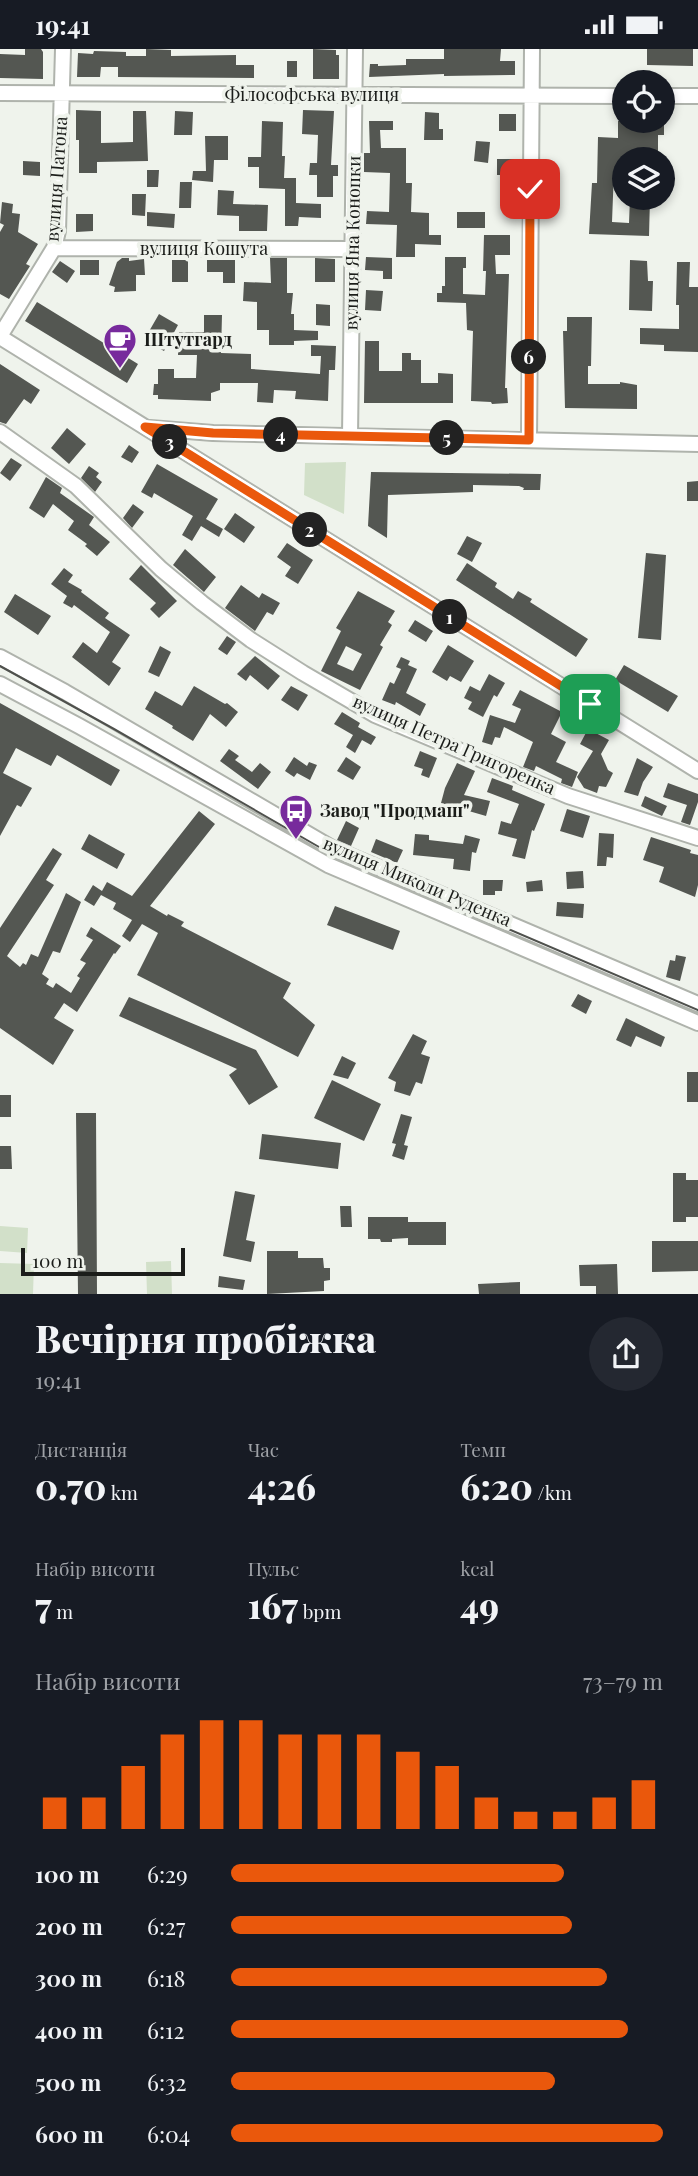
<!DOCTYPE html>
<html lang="uk">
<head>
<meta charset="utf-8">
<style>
  :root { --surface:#171b24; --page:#242831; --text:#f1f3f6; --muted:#9ea1a6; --accent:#ea580c }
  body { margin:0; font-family:"Playfair Display",serif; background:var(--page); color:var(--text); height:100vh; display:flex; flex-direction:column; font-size:26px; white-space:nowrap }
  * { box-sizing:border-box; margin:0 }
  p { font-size:23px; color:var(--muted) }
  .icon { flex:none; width:38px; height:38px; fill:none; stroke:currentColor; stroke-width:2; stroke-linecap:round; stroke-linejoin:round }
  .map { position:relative; height:1245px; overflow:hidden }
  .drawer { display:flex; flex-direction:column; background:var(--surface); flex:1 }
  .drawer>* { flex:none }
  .tools { position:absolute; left:612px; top:21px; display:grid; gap:14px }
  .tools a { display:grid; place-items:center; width:63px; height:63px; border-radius:50%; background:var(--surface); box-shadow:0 4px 10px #0003; font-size:35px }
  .scale { position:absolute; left:21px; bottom:18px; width:164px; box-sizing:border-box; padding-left:7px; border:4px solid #1b1d1a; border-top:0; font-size:19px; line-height:24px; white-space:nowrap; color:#1b1d1a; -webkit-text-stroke:5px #eff3ec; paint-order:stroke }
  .pin { position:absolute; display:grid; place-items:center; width:60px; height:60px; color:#fff; margin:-30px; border-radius:14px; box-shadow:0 4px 10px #0006 }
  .km { position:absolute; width:35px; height:35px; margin:-18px; border-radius:50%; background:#222; color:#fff; font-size:19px; line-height:35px; text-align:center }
  .round { display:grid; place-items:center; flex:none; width:74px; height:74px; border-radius:37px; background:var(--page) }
  .headline { display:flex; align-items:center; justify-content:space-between; height:119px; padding:0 35px }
  h1 { font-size:38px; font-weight:800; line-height:52px }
  .metrics { display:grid; grid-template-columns:repeat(3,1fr); gap:10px; height:119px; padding:7px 35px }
  .metrics div { display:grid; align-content:center }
  .metrics b { font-size:35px; font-weight:800 }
  .metrics small { font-size:19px; font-weight:400 }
  .metrics p { font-size:19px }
  .chart { height:196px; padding:14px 35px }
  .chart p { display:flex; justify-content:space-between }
  .chart svg { width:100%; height:126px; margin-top:7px; stroke:var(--accent); stroke-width:6 }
  ul { padding:0 35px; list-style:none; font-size:23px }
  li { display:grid; grid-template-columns:112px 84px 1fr; align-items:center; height:52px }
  li i { height:18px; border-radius:9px; background:var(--accent) }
  .status { display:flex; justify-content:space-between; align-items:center; height:49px; padding:0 35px; background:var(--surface); direction:ltr }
  .status svg { height:19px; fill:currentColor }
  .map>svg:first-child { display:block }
  .green { fill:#d2e0c9 }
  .building { fill:#545752; fill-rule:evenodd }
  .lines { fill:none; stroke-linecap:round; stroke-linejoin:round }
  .minor-casing { stroke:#afb3ac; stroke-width:18 }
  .minor { stroke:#fff; stroke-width:14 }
  .tram { stroke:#4f514d; stroke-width:2 }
  .route-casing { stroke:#fff; stroke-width:14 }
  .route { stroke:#ea580c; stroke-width:9 }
  .labels { text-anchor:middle; stroke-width:7; stroke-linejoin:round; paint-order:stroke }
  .street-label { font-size:18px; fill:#1b1d1a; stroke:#eff3ec }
  .poi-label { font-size:18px; font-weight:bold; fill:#1b1d1a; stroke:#eff3ec; text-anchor:start }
</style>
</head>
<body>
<div class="status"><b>19:41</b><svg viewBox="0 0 49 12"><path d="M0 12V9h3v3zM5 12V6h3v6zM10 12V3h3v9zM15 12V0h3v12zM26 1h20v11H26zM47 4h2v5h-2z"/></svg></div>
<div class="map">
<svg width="698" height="1245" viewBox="0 0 698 1245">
  <rect width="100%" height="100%" fill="#eff3ec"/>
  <path class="green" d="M346 413 344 465 304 446 305 414Z
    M0 1177 28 1179 27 1204 0 1202Z
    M171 1212 172 1245H147L146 1213Z
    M0 1214 34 1215 33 1245H0Z"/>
  <path class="building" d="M25 0H41L43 3V30L0 29V5L25 6Z
    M146 0 171 1V7L236 6V16H254V29L118 28V18H101L100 28H77L78 4 93 5 94 2 126 3V7H146Z
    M313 0 336 1V6H339V30H313Z
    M444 0H501L500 12H515V26L444 27V25L369 28 370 15H378V17L406 16V10H444Z
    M647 0H693V17L647 16Z
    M287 12H297V28H287Z
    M76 61 101 62V94L133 93V62H146L148 112 97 113V124H79V91H76Z
    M303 61 334 62 331 116H338V127H333V148H317V126H309L310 114H317L318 86 302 85Z
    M175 62 193 63 192 86H174Z
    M425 63 439 64V80H443V91H424Z
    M499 65H516V82H499Z
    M262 72 283 73 282 107H285L284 129H296V154L321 155V169L299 168 298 177H285V140L259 139V118H248V108H261Z
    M369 72H393V81H380L381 99H406V134H412L411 163 429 164V186H441V196L415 195V208H396L397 176 366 175 367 162 389 163 390 124 364 123V104H370Z
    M618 72H664V86H658V110H625V121H614L612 173 629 174 630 149H650L649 187 589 185 592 134H597L598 88 618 89Z
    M205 87H228V111H214L213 133 192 131 193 122H206Z
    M476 92 490 93 488 114 474 112Z
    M497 110H514V126H497Z
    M23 112 40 113V127L23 126Z
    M147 121H159L158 138H147Z
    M180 133H192L191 159H179Z
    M218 141 234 142 233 155 268 156 267 182H239V167L217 166Z
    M132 145H146L145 167 132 166Z
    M2 153 13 155 12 164 20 165 18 183 38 195 26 215 30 217 9 250 0 245V183L4 176 0 174Z
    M147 163 175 165 174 179 147 177Z
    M457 163H485V179H457Z
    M76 165H93V182L76 183Z
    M484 186H510V206H495L496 225H509L505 339H507L508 354 492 355 491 353 471 352 473 282 467 281 466 254 437 253V244H442V237H445V208H466V219H463V245L485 246 486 222H483Z
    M366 208 392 209V230H383V222L365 221Z
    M122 209H129V212L144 210 145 226H136V242L114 243 115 238 109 236 117 213Z
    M270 209H287V244H293L291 265H294V281L318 282V291L294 292V296H269V281H257V253L243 252 244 233 271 234Z
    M315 209 335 210V233H315Z
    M80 211H99V226H80Z
    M172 211H188V233H172Z
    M207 211H235V234H223V223H207Z
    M630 211 647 212 648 232H653L652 262 629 261Z
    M60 212 75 222 67 234 52 223Z
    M677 213H690L689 238H698V303L664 302V296L640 295V279L679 280V256H676Z
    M366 241 383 242 381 262 365 261Z
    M37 253 138 315 127 334 25 272Z
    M316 255 330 256V277L316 276Z
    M159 265 178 276 164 302 144 291Z
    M204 266H222L221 304 251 305V320L320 325 321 307H311V296L336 297 335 321H329L328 352 295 350 296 342 274 341 273 354 257 353 258 334H220V341L211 344V352L158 350V346H153L154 335H158V320H174V329H196L197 306H178L179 283H204Z
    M567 268H592L591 317H588V335H620V333L637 336V360L565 359 563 282H567Z
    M365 292H379V322H402V304H411V311H421V334H438V324L453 325V354H364Z
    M0 315 40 341 31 355 24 350 6 375 0 373Z
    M67 379 86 395 69 415 51 399Z
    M129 396 139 403 132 414 121 408Z
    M11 409 22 416 10 432 0 424Z
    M157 415 218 450 206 470 223 480 219 488 201 477 192 492 182 486 193 467 154 444 152 449 141 443Z
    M89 417 99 424 96 428 102 433 95 443 81 429Z
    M371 423 541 425 540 441H523L524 439 519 437 473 436V443L388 446 387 489 368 477Z
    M46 428 62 439 60 444 94 468 89 476 110 493 97 507 85 497 87 495 68 481 74 472 53 455 44 469 29 459Z
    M698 432V452H687V433Z
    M133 455 144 463 132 479 123 469Z
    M235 464 255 478 244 494 224 480Z
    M467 487 482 494 472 513 457 505Z
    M287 494 313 511 298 535 285 527 291 518 277 508Z
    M185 500 216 528 204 543 173 516Z
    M646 504 666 506 661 591 638 589Z
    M467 514 497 534 495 538 513 550 518 542 532 550 530 553 588 590 576 608 456 531Z
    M141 516 177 552 159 569 150 560 156 554 129 530Z
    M64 519 73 526 68 533 82 541 81 543 109 564 105 569 130 586 112 613 121 619 109 637 72 608 83 593 97 604 110 583 74 556 72 559 63 554 67 547 51 535Z
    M241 536 259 549 262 544 280 554 273 566 267 563 255 582 225 559Z
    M358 542 395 562 388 573 392 576 380 596 383 598 360 641 321 622 341 582 336 579ZM346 597 362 605 353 622 337 615Z
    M15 545 51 567 38 586 4 563Z
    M415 571 433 582 426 593 408 582Z
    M227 587 236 593 227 606 218 600Z
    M448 596 474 612 461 633 450 627 447 632 432 623Z
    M160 597 171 603 159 628 148 623Z
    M255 607 280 627 268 641 250 626 246 632 237 625Z
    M401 608 410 612 408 616 417 620 406 644 426 655 420 667 396 653 395 656 382 651 390 633 394 635 401 620 396 618Z
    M624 616 678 647 668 663 615 631Z
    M489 625 505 634 497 648 494 646 483 668 468 660 472 653 464 649 470 637 480 642Z
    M194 637 225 655 227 654 238 663 226 678 210 665 193 692 172 679 173 677 145 660 155 642 182 657Z
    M291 637 308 646 298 662 281 651Z
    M520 641 562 663 551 685 566 693 556 713 578 723 572 738 561 734 562 730 536 717 534 722 523 718 533 693 504 678 500 689 495 688 492 696 482 693 490 666 515 674 521 660 512 656Z
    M0 654 120 721 111 737 57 706 51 717 16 699 3 724 32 739 21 758 17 756 0 787Z
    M342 663 360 674 358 678 376 688 371 696 362 691 355 704 346 698 353 686 334 675Z
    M588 680 609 691 601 705 608 721 613 724 606 738 599 737 597 744 584 739 577 728 593 702 580 695Z
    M229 700 239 707 235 711 252 723 260 714 271 723 258 740 220 712Z
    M420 702 437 709 429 729 421 726 423 720 414 717Z
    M294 708 307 717 309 713 317 716 310 731 297 724 294 728 285 722Z
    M346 708 361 718 353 731 337 722Z
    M637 709 653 718 643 733 638 747 624 743Z
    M457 714 475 722 464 746 490 752 486 767 441 754 445 739Z
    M492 729 513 737 512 741 545 755 534 782 532 781 525 810 512 807 517 790 498 785 501 772 511 775 519 755 487 743Z
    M668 734 698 745V753L690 776 681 773 687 756 663 748Z
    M645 747 667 757 662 767 641 757Z
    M567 760 590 767 583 789 560 782Z
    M199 762 215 775 150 857 167 867 168 865 184 873 181 877 291 934 283 949 315 976 298 1008 137 926 158 884 142 875 130 893 122 887 132 871 113 860 116 854 101 846 94 857 84 851 93 836 102 842 107 833 132 847Z
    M346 772 359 779 351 797 337 791Z
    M599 784 614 785 613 809 607 808 606 817H597Z
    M89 785 125 805 117 820 81 800Z
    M415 785 429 786V791L463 795 465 786 480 790 476 804 472 803 470 822 453 820 454 810 413 806Z
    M651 788 691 801 690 804 698 806V836L695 848 659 833 664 818 643 811Z
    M376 790 403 801 397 814 371 803Z
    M53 799 62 805 46 831 54 836 7 907 20 918 23 914 26 916 31 905 38 908 66 844 81 853 60 904 53 902 42 925 49 930 46 935 53 939 56 934 71 944 80 929 77 927 86 914 80 911 93 891 86 887 91 878 121 897 115 905 114 904 77 963 64 954 54 969 74 981 53 1016 0 979V879Z
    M583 822 584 839 567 840 566 823Z
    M483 831H503L502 842H495V846H483Z
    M542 831 543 842 527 843 526 833Z
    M557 853 584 855 583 869 556 867Z
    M335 857 400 882 393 901 327 876Z
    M676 906 686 908 680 932 666 928 670 911 675 912Z
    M578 945 592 952 586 965 571 957Z
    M129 948 256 1001 278 1038 249 1056 229 1026 237 1020 119 967Z
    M626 969 665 988 661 998 636 987 631 998 616 991Z
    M413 985 427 992 421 1005 430 1008 422 1035 416 1033 410 1047 394 1042 396 1033 388 1029Z
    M342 1007 356 1014 348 1030 333 1026Z
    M687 1023H698V1053H687Z
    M332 1031 381 1055 364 1092 314 1069Z
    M0 1046H11V1068H0Z
    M76 1064H96L97 1245H78Z
    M401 1065 412 1068 404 1096 408 1097 404 1111 392 1107 396 1095 392 1094Z
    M262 1085 341 1094 338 1120 259 1110Z
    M0 1097H11L12 1120H0Z
    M673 1124H686V1131H698V1168H686V1173H673Z
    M235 1142 255 1146 246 1191 255 1193 251 1213 223 1207Z
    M340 1157H351L352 1178H341Z
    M368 1168H408V1173H446V1196H408V1189L392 1190V1193H381L380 1190H368Z
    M652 1192H698V1222L652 1223Z
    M267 1202H298V1209H323L324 1219H330V1231L324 1232V1242L267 1245Z
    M617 1215 618 1245H596V1237H580L579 1216Z
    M219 1227 245 1231 243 1241 218 1238Z
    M520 1233V1245H479L478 1235Z"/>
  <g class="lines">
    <defs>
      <path id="minor" d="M0 44 625 47
        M663 47H698
        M54 199 353 200
        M0 287 54 199 58 182 63 0
        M0 288 698 722
        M150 379 213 384 698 395
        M0 383 76 437 161 520 202 554 251 591 303 624 375 666 568 747 698 789
        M350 387 355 0
        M529 391 532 0
        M0 608 65 643 332 799 698 955
        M0 635 79 677 328 816 698 974"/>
    </defs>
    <use href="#minor" class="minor-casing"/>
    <use href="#minor" class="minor"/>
    <path class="tram" d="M0 617 114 680 326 802 698 961"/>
  </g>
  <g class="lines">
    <defs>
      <path id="route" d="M530 140 529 391 213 384 145 378 590 655"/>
    </defs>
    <use href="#route" class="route-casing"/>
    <use href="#route" class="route"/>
  </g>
  <defs>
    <symbol id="cafe-pin" viewBox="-11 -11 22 30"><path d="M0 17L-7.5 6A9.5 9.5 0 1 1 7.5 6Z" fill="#772a9c" stroke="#eff3ec"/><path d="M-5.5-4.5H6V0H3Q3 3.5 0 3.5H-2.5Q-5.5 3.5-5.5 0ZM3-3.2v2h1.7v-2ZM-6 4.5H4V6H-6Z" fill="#fff"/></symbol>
    <symbol id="bus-pin" viewBox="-11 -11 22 30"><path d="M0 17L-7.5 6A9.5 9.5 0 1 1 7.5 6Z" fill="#772a9c" stroke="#eff3ec"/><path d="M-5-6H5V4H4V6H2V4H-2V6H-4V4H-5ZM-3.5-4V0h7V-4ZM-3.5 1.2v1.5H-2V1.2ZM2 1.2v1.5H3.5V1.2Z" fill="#fff"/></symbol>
  </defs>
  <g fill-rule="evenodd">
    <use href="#cafe-pin" x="101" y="272" width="38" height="52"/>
    <use href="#bus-pin" x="277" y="743" width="38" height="52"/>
  </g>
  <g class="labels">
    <g class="street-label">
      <text x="312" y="52">Філософська вулиця</text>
      <text transform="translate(57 130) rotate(-86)" y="6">вулиця Патона</text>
      <text transform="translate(353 194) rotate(-89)" y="6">вулиця Яна Конопки</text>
      <text x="204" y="206">вулиця Кошута</text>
      <text transform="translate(454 696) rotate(24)" y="6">вулиця Петра Григоренка</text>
      <text transform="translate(417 833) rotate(23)" y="6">вулиця Миколи Руденка</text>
    </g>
    <g class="poi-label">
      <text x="144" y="297">Штутгард</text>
      <text x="320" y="768">Завод "Продмаш"</text>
    </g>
  </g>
</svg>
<div class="tools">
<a><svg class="icon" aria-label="locate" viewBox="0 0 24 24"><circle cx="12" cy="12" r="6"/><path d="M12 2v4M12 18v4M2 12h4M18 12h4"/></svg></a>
<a><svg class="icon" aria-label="layers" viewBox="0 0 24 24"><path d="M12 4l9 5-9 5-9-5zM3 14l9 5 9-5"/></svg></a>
</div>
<div class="scale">100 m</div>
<div class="pin" style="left:590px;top:655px;background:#1e9e55"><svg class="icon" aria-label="arrive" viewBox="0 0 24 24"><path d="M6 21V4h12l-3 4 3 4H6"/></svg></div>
<div class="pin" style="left:530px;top:140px;background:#d93025"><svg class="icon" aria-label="check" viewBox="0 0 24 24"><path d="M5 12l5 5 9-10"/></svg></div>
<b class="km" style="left:450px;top:568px">1</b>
<b class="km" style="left:310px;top:481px">2</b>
<b class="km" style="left:170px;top:393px">3</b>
<b class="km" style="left:281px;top:386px">4</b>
<b class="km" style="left:447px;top:389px">5</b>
<b class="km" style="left:529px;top:308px">6</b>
</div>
<section class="drawer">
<div class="headline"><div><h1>Вечірня пробіжка</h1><p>19:41</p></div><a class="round"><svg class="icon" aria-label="share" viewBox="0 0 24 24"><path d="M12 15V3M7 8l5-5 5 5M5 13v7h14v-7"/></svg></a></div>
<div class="metrics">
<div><p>Дистанція</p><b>0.70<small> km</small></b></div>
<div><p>Час</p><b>4:26</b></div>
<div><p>Темп</p><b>6:20<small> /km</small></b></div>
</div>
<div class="metrics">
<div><p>Набір висоти</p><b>7<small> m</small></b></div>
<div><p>Пульс</p><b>167<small> bpm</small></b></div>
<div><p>kcal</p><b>49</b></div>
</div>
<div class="chart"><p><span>Набір висоти</span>73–79 m</p>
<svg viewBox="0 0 160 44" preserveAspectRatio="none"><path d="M5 44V33M15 44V33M25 44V22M35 44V11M45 44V6M55 44V6M65 44V11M75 44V11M85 44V11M95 44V17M105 44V22M115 44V33M125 44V38M135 44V38M145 44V33M155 44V27"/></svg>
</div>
<ul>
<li><b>100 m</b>6:29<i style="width:77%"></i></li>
<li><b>200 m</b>6:27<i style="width:79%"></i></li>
<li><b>300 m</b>6:18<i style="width:87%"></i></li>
<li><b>400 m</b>6:12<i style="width:92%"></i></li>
<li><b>500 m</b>6:32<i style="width:75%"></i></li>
<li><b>600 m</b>6:04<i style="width:100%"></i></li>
</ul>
</section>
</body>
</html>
